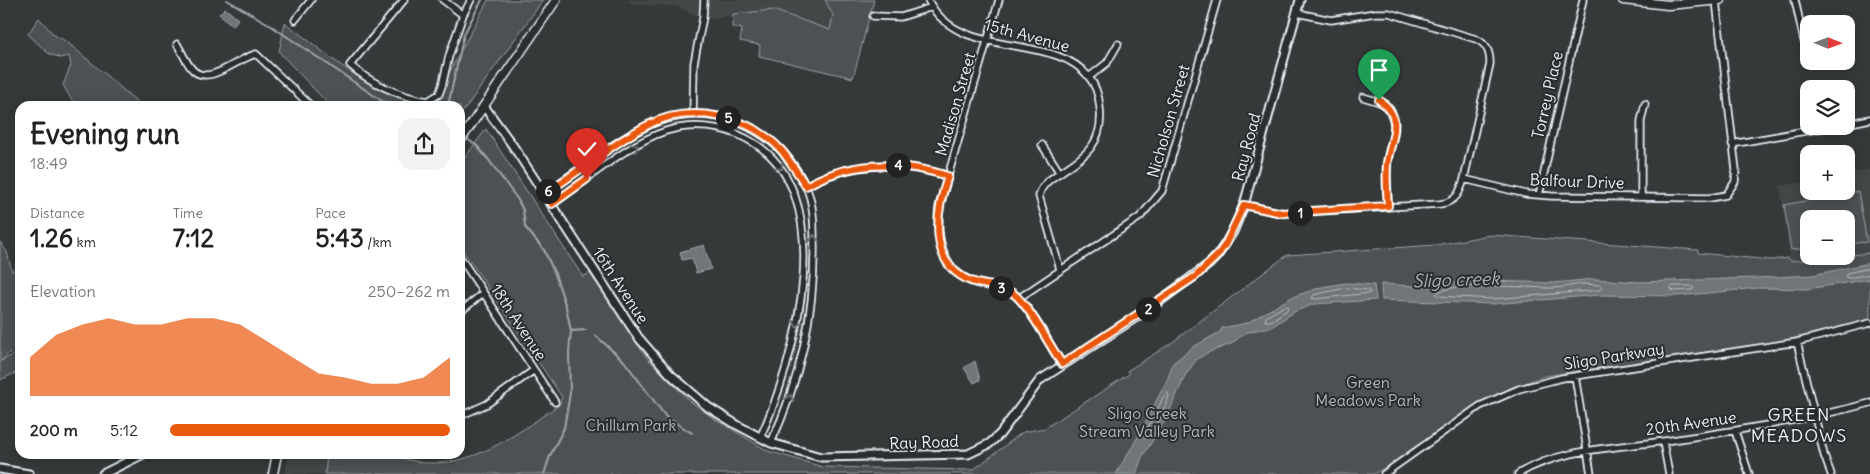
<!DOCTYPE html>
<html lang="en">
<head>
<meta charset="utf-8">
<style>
  :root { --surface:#fff; --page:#f2f2f2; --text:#222; --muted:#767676; --accent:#ea580c }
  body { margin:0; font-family:Delius,sans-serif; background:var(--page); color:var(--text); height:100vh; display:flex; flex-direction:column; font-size:19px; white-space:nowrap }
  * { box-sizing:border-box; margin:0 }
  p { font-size:16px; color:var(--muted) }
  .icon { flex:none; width:28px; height:28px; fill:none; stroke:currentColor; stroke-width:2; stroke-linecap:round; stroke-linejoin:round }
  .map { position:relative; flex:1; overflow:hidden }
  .details { position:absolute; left:15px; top:101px; width:450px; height:358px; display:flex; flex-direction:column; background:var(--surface); border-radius:15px; box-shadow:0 2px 12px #0003 }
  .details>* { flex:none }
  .needle { width:32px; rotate:91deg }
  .fabs { position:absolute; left:1800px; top:15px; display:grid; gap:10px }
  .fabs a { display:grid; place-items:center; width:55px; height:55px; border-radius:10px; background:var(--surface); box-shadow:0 2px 12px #0003; font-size:25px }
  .pin { position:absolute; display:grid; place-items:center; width:42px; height:42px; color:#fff; margin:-51px -21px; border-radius:50% 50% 50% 0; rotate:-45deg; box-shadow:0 0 5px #0007 }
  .pin .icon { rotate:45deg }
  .km { position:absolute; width:25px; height:25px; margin:-12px; border-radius:50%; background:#222; color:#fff; font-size:14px; line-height:25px; text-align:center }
  .round { display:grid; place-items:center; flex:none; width:52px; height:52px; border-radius:15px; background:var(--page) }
  .summary { display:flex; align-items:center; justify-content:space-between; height:85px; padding:0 15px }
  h1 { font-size:28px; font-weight:700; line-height:38px }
  .stats { display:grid; grid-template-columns:repeat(3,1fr); gap:8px; height:85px; padding:5px 15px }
  .stats div { display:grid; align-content:center }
  .stats b { font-size:25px; font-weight:700 }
  .stats small { font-size:14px; font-weight:400 }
  .stats p { font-size:14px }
  .chart { height:140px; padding:10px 15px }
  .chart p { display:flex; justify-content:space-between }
  .chart svg { width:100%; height:90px; margin-top:5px; fill:var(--accent); opacity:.7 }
  ul { padding:0 15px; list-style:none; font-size:16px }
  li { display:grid; grid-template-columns:80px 60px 1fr; align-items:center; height:38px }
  li i { height:12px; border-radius:6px; background:var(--accent) }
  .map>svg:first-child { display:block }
  .built { fill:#424647 }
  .green { fill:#4d5152; stroke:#9aa1a5 }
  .water { fill:#707579; stroke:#a0a7ac }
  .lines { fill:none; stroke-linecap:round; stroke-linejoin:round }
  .shore { stroke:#b8bfc5; stroke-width:1 }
  .stream { stroke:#a0a7ac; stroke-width:2 }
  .minor-casing { stroke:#e8f1f8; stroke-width:9 }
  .tertiary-casing { stroke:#e8f1f8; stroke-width:11 }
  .secondary-casing { stroke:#e8f1f8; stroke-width:11 }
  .minor { stroke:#2a2d2e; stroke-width:5.5 }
  .tertiary { stroke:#2a2d2e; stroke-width:7 }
  .secondary { stroke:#2a2d2e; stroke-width:8 }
  .oneway { stroke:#6c7275 }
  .route-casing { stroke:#fff; stroke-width:10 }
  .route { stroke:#ea580c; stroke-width:6 }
  .labels { text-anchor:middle; stroke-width:4; stroke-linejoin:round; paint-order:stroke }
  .street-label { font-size:16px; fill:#e8f1f8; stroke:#2a2d2e }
  .park-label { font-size:16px; fill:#b2b9be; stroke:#2a2d2e }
  .water-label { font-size:18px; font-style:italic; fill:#acb3b8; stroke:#2a2d2e }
  .neighbourhood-label { font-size:18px; letter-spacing:1px; fill:#e8f1f8; stroke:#2a2d2e }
</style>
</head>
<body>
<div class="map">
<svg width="1870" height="474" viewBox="0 0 1870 474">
  <rect width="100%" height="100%" fill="#35393a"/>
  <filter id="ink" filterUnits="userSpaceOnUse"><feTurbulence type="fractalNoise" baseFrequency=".02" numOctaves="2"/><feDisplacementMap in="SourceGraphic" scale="10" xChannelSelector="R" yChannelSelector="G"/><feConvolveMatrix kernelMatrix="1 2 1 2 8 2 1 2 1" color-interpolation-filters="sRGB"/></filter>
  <g filter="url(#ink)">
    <path class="built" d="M627 0H825L833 15 830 31 773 10 710 18 695 15 677 6 633 5Z
      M1870 169V253L1846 256V219H1809V256H1839L1790 261 1780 186 1809 181V191H1846V174Z
      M289 454H326L338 474H285Z"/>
    <path class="green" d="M488 0H543L460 116V106H438L448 75Z
      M825 0H874L853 78 759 56 760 45 740 41 742 29 732 27 733 14 773 10 830 30 833 15Z
      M39 18 54 35 67 42 141 105 75 106 63 85 71 65 69 56 60 58 48 53 28 34Z
      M285 23C331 56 375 100 434 106H330L279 52Z
      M486 129 583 277 590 273 647 358 690 401 713 418 768 451 823 467 973 470 1023 432 1045 428 1129 374 1127 371 1170 344 1287 255 1436 245 1490 235 1698 250V253L1771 260 1788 258 1791 261 1870 253V319L1787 340 1545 376C1493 393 1463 412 1421 446L1419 444 1395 461 1397 463 1389 469 1387 466 1374 474H325L327 454C345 454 366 451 384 454 401 456 415 464 433 463 481 463 520 431 559 405L562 397 460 246V155L464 159Z
      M1858 191 1867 242 1846 244V219H1809V248L1791 250 1784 205Z
      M0 242 7 252 12 272 20 262 19 343 1 361 20 351V371L0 380Z"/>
    <path class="water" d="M225 8 238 19 233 26 219 14Z
      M704 245 711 269 696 273 692 258 682 260 680 252Z
      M1870 263V279L1807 289 1758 288 1678 296 1600 295 1493 304 1382 300 1381 284 1435 287 1447 283 1492 281 1554 283 1594 279 1640 282 1756 278 1813 275Z
      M1346 283 1374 285 1376 300 1314 304 1294 312 1273 326 1245 333 1231 344 1207 353 1196 360 1185 376 1165 421 1142 457 1136 474H1116L1139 435 1168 378 1173 363 1193 347 1220 332 1222 328 1247 323 1292 297 1322 287Z
      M975 361 980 380 974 383 964 368Z"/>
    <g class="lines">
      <path class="shore" d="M1870 268 1847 273 1845 276 1848 278 1870 274
        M1583 284 1600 285 1602 288 1600 290 1493 299 1438 296 1436 294C1447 281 1532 288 1552 288 1562 288 1573 285 1583 284Z
        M1673 286H1691L1694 288 1692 290 1673 291 1671 289Z
        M1346 288 1368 290 1370 293 1315 299 1312 298 1314 295Z
        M1285 306 1288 307 1287 310 1271 321H1265L1266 317Z
        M1168 393 1169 396 1160 419 1148 437 1145 438 1144 435 1165 394Z"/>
      <path class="stream" d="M227 0 267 23 382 101 395 106
        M448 106 464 34 482 0
        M464 137 476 145 488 159 518 200 523 210 525 227 544 250 555 274 566 307 571 331 569 352 570 393 564 428 550 456 544 474
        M571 331 586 330
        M595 335 624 361 666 417 692 433"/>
      <defs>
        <path id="minor" d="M404 0 350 65C370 83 401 97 428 101L439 94 442 86 449 56 463 15 471 0
          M443 0 463 15
          M928 0C958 61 1053 32 1088 76 1096 85 1099 96 1100 108 1107 167 1045 166 1039 196L1060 269
          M999 0 939 207C936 239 943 274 979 284 991 287 1004 286 1015 295 1030 307 1050 346 1062 364
          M1795 0 1804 41
          M873 16 901 17 932 7
          M295 20 311 0
          M177 44C182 52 187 65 194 71 211 85 238 58 256 54L311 106
          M1089 77 1107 63 1118 44
          M1363 97 1383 103C1404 126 1390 138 1387 163 1386 177 1387 192 1388 207
          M693 115 694 63 703 17 704 0
          M1846 124 1870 119
          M1732 144 1834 126
          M1042 145 1060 173
          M1464 179 1526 194 1551 196 1710 198 1726 195 1735 182 1736 170 1716 1
          M806 186C852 160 900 162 948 176
          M544 193C578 172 626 130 663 120 695 111 726 114 754 130 776 142 794 162 805 185 814 202 814 225 814 244 815 314 800 380 771 443
          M1539 195 1583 0
          M1641 197V121L1645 104
          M552 204C585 182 628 143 666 131 693 123 723 126 747 139 844 189 795 361 760 438
          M1244 205 1282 213 1440 204C1456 202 1460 193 1464 179L1490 64C1490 52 1487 44 1476 39L1389 13H1375L1331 20 1297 13
          M460 257 555 402
          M1019 298 1140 217 1162 191 1217 0
          M460 312 483 293
          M1797 342 1824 455 1831 474
          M1575 376 1591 474
          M460 416 487 404 534 370
          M1735 431 1749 474
          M1663 442 1669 474
          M1384 474 1480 406 1519 389 1562 378 1797 342 1870 323
          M1518 474C1561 448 1617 448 1665 441 1734 431 1802 421 1870 403"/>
        <path id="tertiary" d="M484 106 513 146 638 337 670 374 708 407 737 425 771 443 821 457 968 454 989 444 1000 434 1040 380 1152 307 1209 264 1217 256 1233 232 1244 205 1300 0
          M0 469 29 474
          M103 474 143 454"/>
        <path id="secondary" d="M1623 0 1668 5 1720 0
          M460 141 556 0
          M273 474 277 454"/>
      </defs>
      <use href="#minor" class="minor-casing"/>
      <use href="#tertiary" class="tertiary-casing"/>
      <use href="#secondary" class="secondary-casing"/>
      <use href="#minor" class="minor"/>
      <use href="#tertiary" class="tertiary"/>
      <use href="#secondary" class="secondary"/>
    </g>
    <defs><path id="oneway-chevron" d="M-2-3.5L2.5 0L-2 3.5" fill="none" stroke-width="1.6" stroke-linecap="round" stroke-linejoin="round" transform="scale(1.25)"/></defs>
    <g class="oneway">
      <use href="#oneway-chevron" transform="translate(635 147) rotate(-32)"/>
      <use href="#oneway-chevron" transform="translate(780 167) rotate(52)"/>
      <use href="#oneway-chevron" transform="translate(814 238) rotate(-91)"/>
      <use href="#oneway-chevron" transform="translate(797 324) rotate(100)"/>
      <use href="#oneway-chevron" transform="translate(790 398) rotate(-70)"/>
    </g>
  </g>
  <g class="lines" filter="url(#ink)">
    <defs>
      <path id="route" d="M587 179 552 204 544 194C579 172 610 145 646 126 689 103 750 115 782 151 791 162 798 174 806 186 851 160 900 161 948 176 936 211 927 264 971 281 985 287 1002 284 1014 294 1030 307 1050 346 1062 364L1196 276 1217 256 1225 245 1244 205 1282 213 1388 206C1387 192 1386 178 1387 164 1390 140 1406 118 1379 100"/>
    </defs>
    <use href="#route" class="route-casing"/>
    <use href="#route" class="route"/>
  </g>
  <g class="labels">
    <g class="street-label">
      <text transform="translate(1027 35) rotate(15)" y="6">15th Avenue</text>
      <text transform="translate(1547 95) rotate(-77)" y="6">Torrey Place</text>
      <text transform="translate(955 104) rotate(-74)" y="6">Madison Street</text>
      <text transform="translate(1168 121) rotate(-74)" y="6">Nicholson Street</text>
      <text transform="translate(1246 147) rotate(-75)" y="6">Ray Road</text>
      <text transform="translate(1577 181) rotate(2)" y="6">Balfour Drive</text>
      <text transform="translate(621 285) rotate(57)" y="6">16th Avenue</text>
      <text transform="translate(519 322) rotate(57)" y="6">18th Avenue</text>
      <text transform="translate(1614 356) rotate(-9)" y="6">Sligo Parkway</text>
      <text transform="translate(1691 423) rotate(-8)" y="6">20th Avenue</text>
      <text transform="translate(924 442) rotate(-2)" y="6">Ray Road</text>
    </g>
    <g class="park-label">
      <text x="1368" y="388">Green<tspan x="1368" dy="18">Meadows Park</tspan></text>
      <text x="1147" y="419">Sligo Creek<tspan x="1147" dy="18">Stream Valley Park</tspan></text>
      <text x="631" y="431">Chillum Park</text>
    </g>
    <g class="water-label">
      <text transform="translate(1456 280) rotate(-2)" y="6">Sligo creek</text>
    </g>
    <g class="neighbourhood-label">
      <text x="1799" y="421">GREEN<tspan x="1799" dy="21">MEADOWS</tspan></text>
    </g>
  </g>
</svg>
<div class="fabs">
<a><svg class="needle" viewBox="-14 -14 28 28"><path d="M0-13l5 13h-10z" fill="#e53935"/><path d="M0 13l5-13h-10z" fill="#767676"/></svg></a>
<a><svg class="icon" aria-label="layers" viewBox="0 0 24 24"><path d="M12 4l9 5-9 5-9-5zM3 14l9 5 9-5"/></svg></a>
<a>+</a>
<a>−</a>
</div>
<div class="pin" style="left:1379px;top:100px;background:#1e9e55"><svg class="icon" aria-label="arrive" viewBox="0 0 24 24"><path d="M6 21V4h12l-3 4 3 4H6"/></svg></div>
<div class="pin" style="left:587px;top:179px;background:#d93025"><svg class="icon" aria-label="check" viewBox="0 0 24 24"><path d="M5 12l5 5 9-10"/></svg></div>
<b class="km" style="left:1300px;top:213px">1</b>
<b class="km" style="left:1148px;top:309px">2</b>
<b class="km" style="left:1001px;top:288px">3</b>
<b class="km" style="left:898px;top:165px">4</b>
<b class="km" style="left:728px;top:118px">5</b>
<b class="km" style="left:548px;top:191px">6</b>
<section class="details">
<div class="summary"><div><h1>Evening run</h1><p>18:49</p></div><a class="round"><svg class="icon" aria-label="share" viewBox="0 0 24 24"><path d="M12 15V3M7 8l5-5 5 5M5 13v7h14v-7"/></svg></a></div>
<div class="stats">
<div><p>Distance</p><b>1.26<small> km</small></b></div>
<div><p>Time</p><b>7:12</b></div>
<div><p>Pace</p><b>5:43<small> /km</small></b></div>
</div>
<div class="chart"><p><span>Elevation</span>250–262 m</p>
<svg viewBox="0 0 160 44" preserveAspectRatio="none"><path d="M0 44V25L10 14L20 9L30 6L40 9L50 9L60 6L70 6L80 9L90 17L100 25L110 33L120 35L130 38L140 38L150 35L160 25V44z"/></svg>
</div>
<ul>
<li><b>200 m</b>5:12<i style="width:100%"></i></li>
</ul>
</section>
</div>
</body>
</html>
